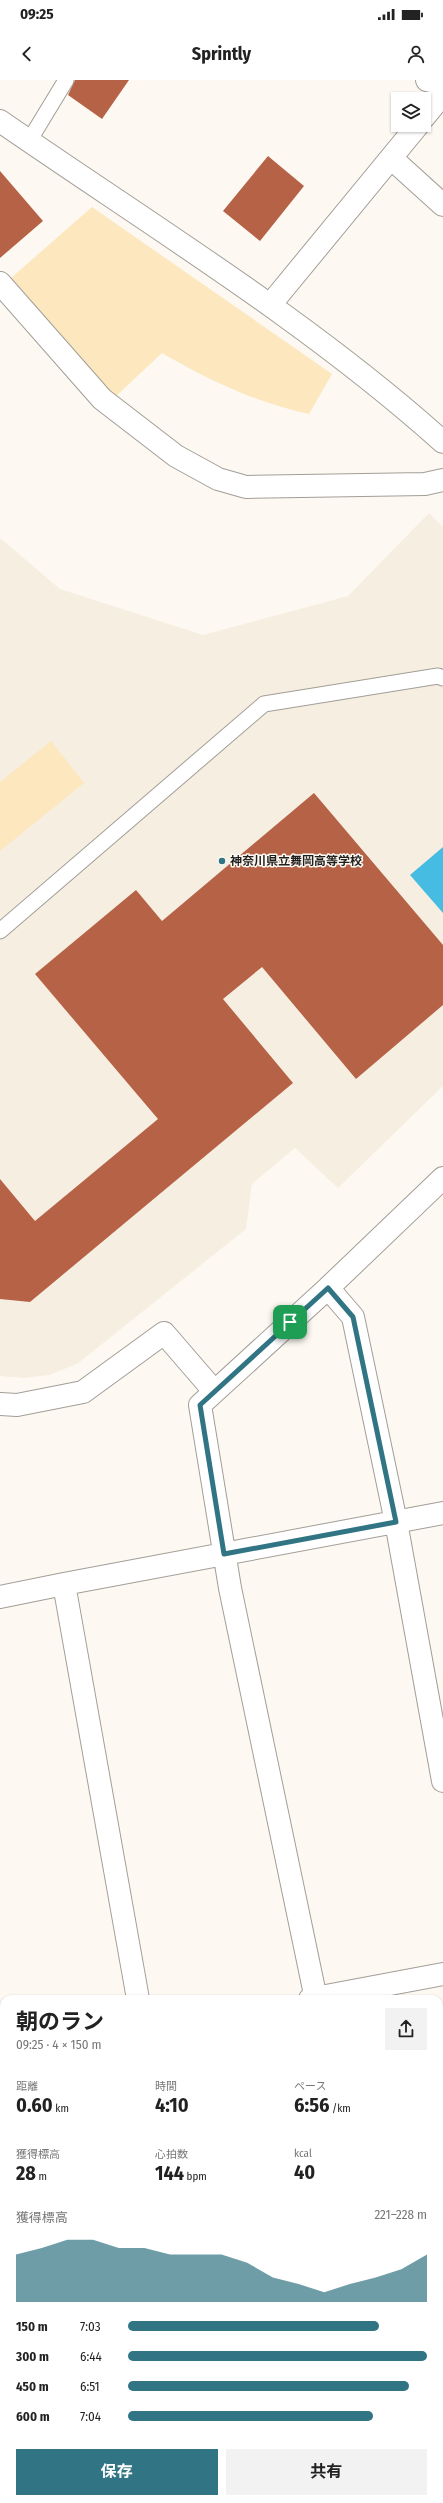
<!DOCTYPE html>
<html lang="ja">
<head>
<meta charset="utf-8">
<style>
  :root { --surface:#fff; --page:#f2f2f2; --text:#222; --muted:#767676; --accent:#317584 }
  body { margin:0; font-family:"Fira Sans Condensed","Noto Sans JP",sans-serif; background:var(--page); color:var(--text); height:100vh; display:flex; flex-direction:column; font-size:15px; white-space:nowrap }
  * { box-sizing:border-box; margin:0 }
  p { font-size:13px; color:var(--muted) }
  .icon { flex:none; width:22px; height:22px; fill:none; stroke:currentColor; stroke-width:2; stroke-linecap:round; stroke-linejoin:round }
  .map { position:relative; flex:1; overflow:hidden }
  .drawer { position:absolute; left:0px; top:1915px; width:443px; height:508px; display:flex; flex-direction:column; background:var(--surface); border-radius:12px 12px 0 0; box-shadow:0 1px 3px #0004 }
  .drawer>* { flex:none }
  .buttons { position:absolute; left:391px; top:12px; display:grid; gap:8px }
  .buttons a { display:grid; place-items:center; width:40px; height:40px; border-radius:0px; background:var(--surface); box-shadow:0 1px 3px #0004; font-size:20px }
  .pin { position:absolute; display:grid; place-items:center; width:34px; height:34px; color:#fff; margin:-17px; border-radius:8px; box-shadow:0 2px 6px #0006 }
  .round { display:grid; place-items:center; flex:none; width:42px; height:42px; border-radius:0px; background:var(--page) }
  .headline { display:flex; align-items:center; justify-content:space-between; height:68px; padding:0 16px }
  h1 { font-size:22px; font-weight:700; line-height:30px }
  .stats { display:grid; grid-template-columns:repeat(3,1fr); gap:6px; height:68px; padding:4px 16px }
  .stats div { display:grid; align-content:center }
  .stats b { font-size:20px; font-weight:700 }
  .stats small { font-size:11px; font-weight:400 }
  .stats p { font-size:11px }
  .chart { height:112px; padding:8px 16px }
  .chart p { display:flex; justify-content:space-between }
  .chart svg { width:100%; height:72px; margin-top:4px; fill:var(--accent); opacity:.7 }
  .cta { display:flex; gap:8px; margin-top:auto; padding:8px 16px }
  .cta a { flex:1; height:46px; border-radius:0px; background:var(--accent); color:#fff; font-size:16px; font-weight:700; line-height:46px; text-align:center }
  .cta a+a { background:var(--page); color:var(--text) }
  ul { padding:0 16px; list-style:none; font-size:13px }
  li { display:grid; grid-template-columns:64px 48px 1fr; align-items:center; height:30px }
  li i { height:10px; border-radius:5px; background:var(--accent) }
  .status { display:flex; justify-content:space-between; align-items:center; height:28px; padding:0 20px; background:var(--surface); direction:ltr }
  .status svg { height:11px; fill:currentColor }
  header { display:flex; justify-content:space-between; align-items:center; height:52px; padding:0 16px; background:var(--surface); font-size:18px; font-weight:700 }
  .map>svg:first-child { display:block }
  .built { fill:#f6eee0 }
  .green { fill:#fce7bf }
  .water { fill:#47bce2 }
  .building { fill:#b66246 }
  .lines { fill:none; stroke-linecap:round; stroke-linejoin:round }
  .service-casing { stroke:#a29e97; stroke-width:17 }
  .minor-casing { stroke:#a29e97; stroke-width:24 }
  .tertiary-casing { stroke:#a29e97; stroke-width:24 }
  .service { stroke:#fff; stroke-width:15 }
  .minor { stroke:#fff; stroke-width:22 }
  .tertiary { stroke:#fff; stroke-width:22 }
  .route-casing { stroke:#fff; stroke-width:8 }
  .route { stroke:#317584; stroke-width:5 }
  .poi-dot { fill:#317584; stroke:#fdf9f2; stroke-width:1.5 }
  .labels { text-anchor:middle; stroke-width:3; stroke-linejoin:round; paint-order:stroke }
  .poi-label { font-size:12px; font-weight:bold; fill:#201e1c; stroke:#fdf9f2; text-anchor:start }
</style>
</head>
<body>
<div class="status"><b>09:25</b><svg viewBox="0 0 49 12"><path d="M0 12V9h3v3zM5 12V6h3v6zM10 12V3h3v9zM15 12V0h3v12zM26 1h20v11H26zM47 4h2v5h-2z"/></svg></div>
<header><svg class="icon" aria-label="back" viewBox="0 0 24 24"><path d="M15 5l-7 7 7 7"/></svg>Sprintly<svg class="icon" aria-label="person" viewBox="0 0 24 24"><circle cx="12" cy="8" r="4"/><path d="M4 21q1-7 8-7t8 7"/></svg></header>
<div class="map">
<svg width="443" height="2423" viewBox="0 0 443 2423">
  <rect width="100%" height="100%" fill="#fdf9f2"/>
  <path class="built" d="M429 433 443 447V1006L338 1108 295 1068 252 1104 246 1149 77 1284 49 1295 24 1298 0 1296V458L60 509 203 555 348 516Z"/>
  <path class="green" d="M92 127 332 294 309 334C257 323 208 300 162 273L115 317 98 304 11 198Z
    M51 661 84 703 0 771V702Z"/>
  <path class="water" d="M443 767V833L410 795Z"/>
  <path class="building" d="M75 0H129L102 39 68 15Z
    M268 76 304 106 260 161 223 131Z
    M0 91 43 141 0 178Z
    M314 713 443 865V925L356 999 262 887 223 919 293 1003 30 1222 0 1219V1099L35 1141 158 1039 35 894 136 810 162 841Z"/>
  <g class="lines">
    <defs>
      <path id="service" d="M29 61 66 0
        M0 851 264 624 438 596 443 598"/>
      <path id="minor" d="M427 0 443 4
        M424 37 443 14
        M391 78 443 125
        M0 203 102 319 176 376 218 399 246 407 425 404 443 400
        M270 225 418 45
        M328 1208 353 1237 396 1442 443 1701
        M0 1324 17 1325 83 1312 164 1253 214 1311
        M64 1504 138 1919
        M0 1517 64 1504 443 1433
        M310 1919 443 1894
        M316 1919 230 1508 200 1325 328 1208 443 1098
        M0 1978 4 1977
        M0 2037 4 2059
        M70 2419 71 2423
        M242 2419V2423
        M413 2419 414 2423"/>
      <path id="tertiary" d="M0 41C150 145 307 240 443 362
        M439 2366 443 2365
        M149 2423 170 2419"/>
    </defs>
    <use href="#service" class="service-casing"/>
    <use href="#minor" class="minor-casing"/>
    <use href="#tertiary" class="tertiary-casing"/>
    <use href="#service" class="service"/>
    <use href="#minor" class="minor"/>
    <use href="#tertiary" class="tertiary"/>
  </g>
  <g class="lines">
    <defs>
      <path id="route" d="M328 1208 353 1237 396 1442 224 1474 200 1325Z"/>
    </defs>
    <use href="#route" class="route-casing"/>
    <use href="#route" class="route"/>
  </g>
  <circle class="poi-dot" cx="222" cy="781" r="4"/>
  <g class="labels">
    <g class="poi-label">
      <text x="230" y="785">神奈川県立舞岡高等学校</text>
    </g>
  </g>
</svg>
<div class="buttons">
<a><svg class="icon" aria-label="layers" viewBox="0 0 24 24"><path d="M12 4l9 5-9 5-9-5zM3 14l9 5 9-5"/></svg></a>
</div>
<div class="pin" style="left:290px;top:1242px;background:#1e9e55"><svg class="icon" aria-label="arrive" viewBox="0 0 24 24"><path d="M6 21V4h12l-3 4 3 4H6"/></svg></div>
<section class="drawer">
<div class="headline"><div><h1>朝のラン</h1><p>09:25 · 4 × 150 m</p></div><a class="round"><svg class="icon" aria-label="share" viewBox="0 0 24 24"><path d="M12 15V3M7 8l5-5 5 5M5 13v7h14v-7"/></svg></a></div>
<div class="stats">
<div><p>距離</p><b>0.60<small> km</small></b></div>
<div><p>時間</p><b>4:10</b></div>
<div><p>ペース</p><b>6:56<small> /km</small></b></div>
</div>
<div class="stats">
<div><p>獲得標高</p><b>28<small> m</small></b></div>
<div><p>心拍数</p><b>144<small> bpm</small></b></div>
<div><p>kcal</p><b>40</b></div>
</div>
<div class="chart"><p><span>獲得標高</span>221–228 m</p>
<svg viewBox="0 0 160 44" preserveAspectRatio="none"><path d="M0 44V15L10 11L20 6L30 6L40 11L50 11L60 15L70 15L80 15L90 20L100 29L110 33L120 38L130 33L140 29L150 24L160 15V44z"/></svg>
</div>
<ul>
<li><b>150 m</b>7:03<i style="width:84%"></i></li>
<li><b>300 m</b>6:44<i style="width:100%"></i></li>
<li><b>450 m</b>6:51<i style="width:94%"></i></li>
<li><b>600 m</b>7:04<i style="width:82%"></i></li>
</ul>
<div class="cta"><a>保存</a><a>共有</a></div>
</section>
</div>
</body>
</html>
